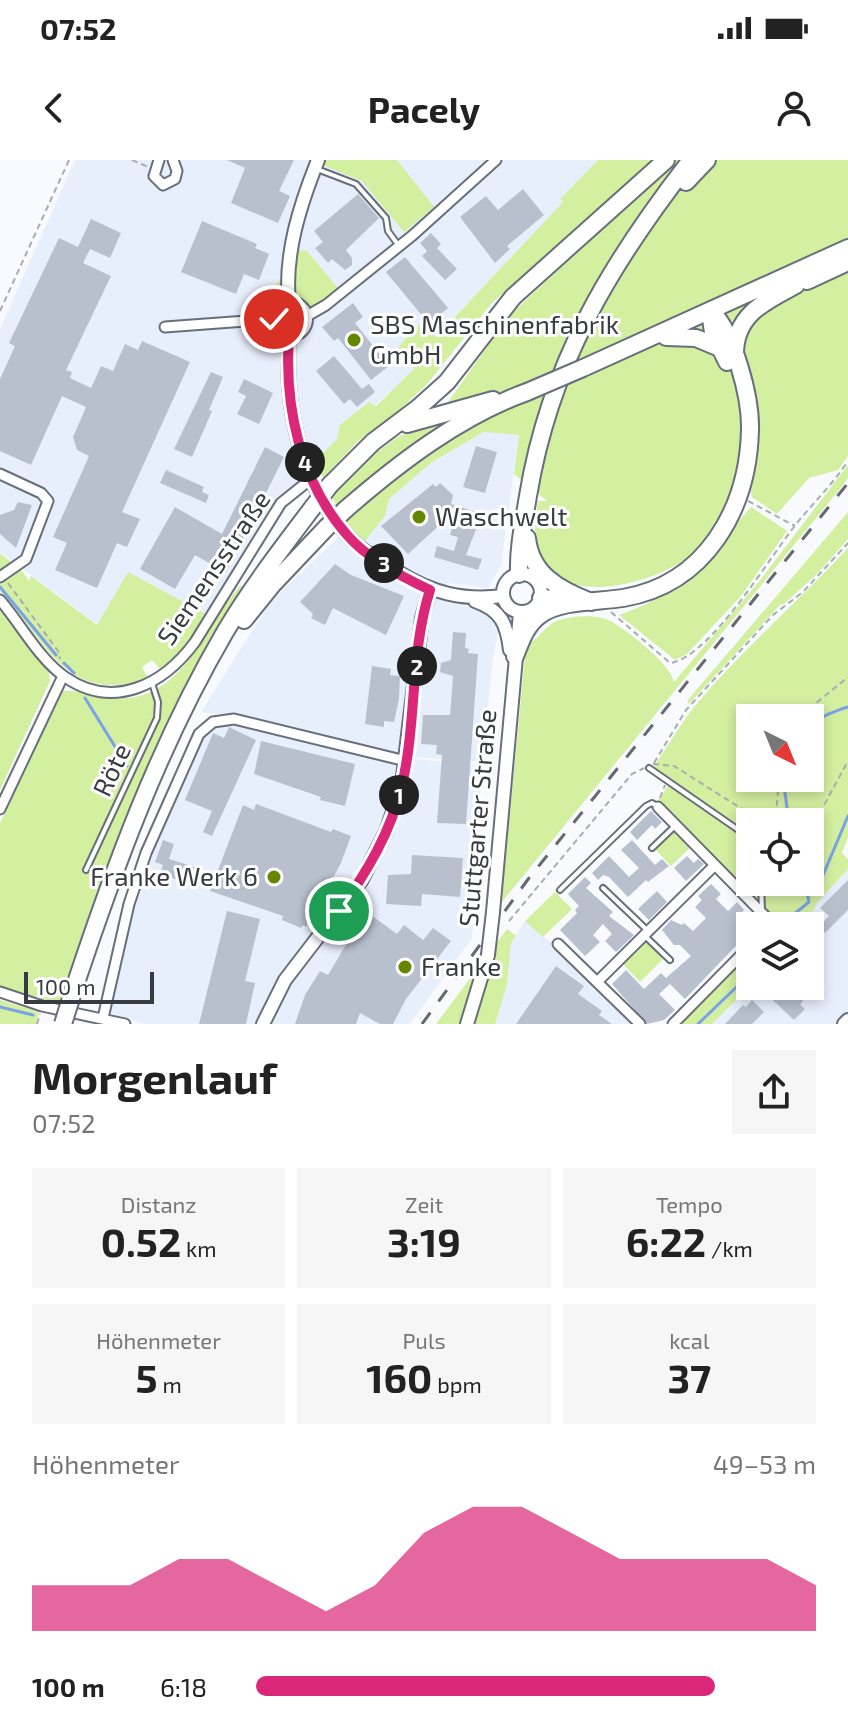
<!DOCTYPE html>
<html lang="de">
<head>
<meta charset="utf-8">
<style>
  :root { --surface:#fff; --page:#f6f6f6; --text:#222; --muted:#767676; --accent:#db2777 }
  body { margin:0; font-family:"Exo 2",sans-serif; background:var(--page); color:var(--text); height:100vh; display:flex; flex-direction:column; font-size:30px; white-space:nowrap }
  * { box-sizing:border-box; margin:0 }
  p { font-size:26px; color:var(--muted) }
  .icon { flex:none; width:44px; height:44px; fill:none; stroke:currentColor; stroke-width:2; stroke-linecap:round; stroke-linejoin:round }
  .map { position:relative; height:864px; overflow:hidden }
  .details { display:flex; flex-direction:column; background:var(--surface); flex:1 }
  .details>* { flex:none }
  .needle { width:52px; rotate:137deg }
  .controls { position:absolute; left:736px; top:544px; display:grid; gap:16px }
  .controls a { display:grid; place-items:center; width:88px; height:88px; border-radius:0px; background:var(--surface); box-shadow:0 4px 12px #0003; font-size:40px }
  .scale { position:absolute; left:24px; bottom:20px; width:130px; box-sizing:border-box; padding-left:8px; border:4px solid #383b41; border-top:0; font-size:22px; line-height:28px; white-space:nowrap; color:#383b41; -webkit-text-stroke:6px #fff; paint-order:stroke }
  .pin { position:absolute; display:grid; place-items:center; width:68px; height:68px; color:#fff; margin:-34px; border:4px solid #fff; border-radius:50%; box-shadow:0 2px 8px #0007 }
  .km { position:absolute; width:40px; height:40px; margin:-20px; border-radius:50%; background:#222; color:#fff; font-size:22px; line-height:40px; text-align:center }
  .round { display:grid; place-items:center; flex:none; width:84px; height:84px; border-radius:0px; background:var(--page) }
  .head { display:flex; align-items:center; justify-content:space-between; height:136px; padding:0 32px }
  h1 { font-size:44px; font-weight:700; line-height:60px }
  .stats { display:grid; grid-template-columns:repeat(3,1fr); gap:12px; height:136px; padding:8px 32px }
  .stats div { display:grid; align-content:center; border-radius:0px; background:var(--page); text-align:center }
  .stats b { font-size:40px; font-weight:700 }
  .stats small { font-size:22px; font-weight:400 }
  .stats p { font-size:22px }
  .chart { height:224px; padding:16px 32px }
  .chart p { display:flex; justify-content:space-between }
  .chart svg { width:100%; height:144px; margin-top:8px; fill:var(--accent); opacity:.7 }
  ul { padding:0 32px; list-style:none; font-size:26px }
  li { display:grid; grid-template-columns:128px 96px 1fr; align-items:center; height:60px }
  li i { height:20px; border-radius:10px; background:var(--accent) }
  .status { display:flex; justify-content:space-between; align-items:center; height:56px; padding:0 40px; background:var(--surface); direction:ltr }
  .status svg { height:22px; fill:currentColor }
  header { display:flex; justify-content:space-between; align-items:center; height:104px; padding:0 32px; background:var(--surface); font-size:36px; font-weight:700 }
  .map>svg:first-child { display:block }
  .built { fill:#e8effc }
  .green { fill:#d3efa0; fill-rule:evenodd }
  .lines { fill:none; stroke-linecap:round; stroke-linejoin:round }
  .stream { stroke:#7ba2e8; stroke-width:3 }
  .building { fill:#b8c0ce }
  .lane-casing { stroke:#676f7b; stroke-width:8 }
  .street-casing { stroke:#676f7b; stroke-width:13 }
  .secondary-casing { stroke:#676f7b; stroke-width:16 }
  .highway-casing { stroke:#676f7b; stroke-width:20 }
  .path { stroke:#a9acb0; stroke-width:2; stroke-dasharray:6 4; stroke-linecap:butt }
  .lane { stroke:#fff; stroke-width:4 }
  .street { stroke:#fff; stroke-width:9 }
  .secondary { stroke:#fff; stroke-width:12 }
  .highway { stroke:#fff; stroke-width:16 }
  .rail { stroke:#65686d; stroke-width:3; stroke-dasharray:14 14; stroke-linecap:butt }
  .secondary-bridge-casing { stroke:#676f7b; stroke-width:16; stroke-linecap:butt }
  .highway-bridge-casing { stroke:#676f7b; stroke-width:20; stroke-linecap:butt }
  .secondary-bridge { stroke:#fff; stroke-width:12 }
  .highway-bridge { stroke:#fff; stroke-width:16 }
  .route-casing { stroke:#fff; stroke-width:16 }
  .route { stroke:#db2777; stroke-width:10 }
  .poi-dot { fill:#678600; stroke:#fff; stroke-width:3 }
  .labels { text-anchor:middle; stroke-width:6; stroke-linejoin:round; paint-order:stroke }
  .poi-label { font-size:26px; fill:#383b41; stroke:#fff; text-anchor:start }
  .street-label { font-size:26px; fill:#383b41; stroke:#fff }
</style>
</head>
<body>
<div class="status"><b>07:52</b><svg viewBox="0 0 49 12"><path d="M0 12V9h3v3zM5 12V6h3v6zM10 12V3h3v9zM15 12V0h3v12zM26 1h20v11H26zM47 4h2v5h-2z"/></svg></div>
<header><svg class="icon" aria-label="back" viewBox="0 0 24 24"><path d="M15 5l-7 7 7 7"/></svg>Pacely<svg class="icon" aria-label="person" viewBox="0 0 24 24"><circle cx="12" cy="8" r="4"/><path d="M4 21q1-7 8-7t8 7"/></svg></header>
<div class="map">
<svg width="848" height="864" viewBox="0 0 848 864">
  <rect width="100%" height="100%" fill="#f8fafd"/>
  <path class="built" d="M75 0H598L561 38 564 42 435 177 422 163 401 194 415 209 323 293 215 459 128 413 98 465 0 392V169Z
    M484 272 519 274 501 406 488 428 447 423 443 442 483 449 495 457 499 468 493 498 482 602 399 596 234 556 201 552 270 442 348 368 385 356 389 339 432 302Z
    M234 562 399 603 416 599 482 606 472 778 410 864H144L107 852 144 697 202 576 214 565Z
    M848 709V861L845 864H712L751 826H810V766H805L817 743Z
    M525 761 555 786 635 864H495L507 825 511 783Z"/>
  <path class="green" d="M321 0H397L434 47 404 72 362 21 320 4Z
    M598 0H653L492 143 428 223 391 258 358 281 323 318 317 306 323 293 337 279 340 265 369 242 376 246 414 209 398 187 422 162 436 177 563 42 560 39Z
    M675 0H848V296L838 310 809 318 777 354 752 337 750 328 732 330C721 352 711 376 693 393 659 423 564 450 539 396 532 378 536 359 538 341H547L514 314 519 275 484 272 432 302 389 339 385 356 363 383 348 368 332 337 365 301 399 276 432 265 508 157Z
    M292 89 307 91 342 133 307 156 301 146 289 143 279 147 274 159H252L259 145 288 110Z
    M848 305V318L839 330 501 743 504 672 510 653 526 486C539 479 545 465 559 460 573 456 595 454 608 460 625 468 672 505 674 522L761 419Z
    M751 347 787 371 741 436 687 494 675 500 619 455C652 443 684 427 709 401 725 385 735 363 751 347Z
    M848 352V379L817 414 784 444H781L689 544 687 541Z
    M848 388V677L842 693 848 699V709L817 743 805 766H774L765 751 656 643 671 622 653 608C667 588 679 566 694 547 742 490 798 442 848 388ZM750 558H810V618H750ZM750 662H810V722H750Z
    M0 393 23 412 29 421 31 416 97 465 128 412 206 454 188 483 162 511 152 500 142 507 149 520C80 537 61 509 23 459 17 451 3 440 0 430 0 420 0 404 0 393Z
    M240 426 245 428C221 470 194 511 172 555 126 648 92 746 59 844L10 831 0 826V663L61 531C84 529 105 541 129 538 186 532 207 463 240 426Z
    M0 448 48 508 50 521 0 630Z
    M675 668 692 686 671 706 654 688Z
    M555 732 572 749 543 777 525 761Z
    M507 769 516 776 511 783 507 825 495 864H436Z
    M645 779 663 799 640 822 620 801Z
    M750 792 751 826 712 864H677Z
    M0 840 39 852 36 864H0Z"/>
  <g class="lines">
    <path class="stream" d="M0 427 56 495
      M64 503 74 513
      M85 538 127 606
      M810 599C827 567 794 564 848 547
      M788 618 784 626 789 662
      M809 734 818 727 848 656
      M790 766 793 755 809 742 805 722
      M0 847 33 855
      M698 864 750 814"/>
  </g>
  <path class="building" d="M227 0H294L279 31 290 36 278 63 231 43 245 8Z
    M523 29 544 55 507 86 510 89 495 103 460 57 486 36 498 50Z
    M358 34 379 58 346 90 352 98V105L345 110 332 99 328 103 315 88 323 82 314 71Z
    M91 59 121 73 110 98 90 89 83 103 111 116 66 210 72 212 70 218 91 228 101 206 113 211 125 184 138 190 142 181 190 202 122 352 140 359 127 387 117 383 97 428 55 410 67 383 53 377 89 296 77 290 73 277 86 247 62 236 31 305 0 291V219L15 186 9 183 59 78 78 87Z
    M202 61 257 84 255 88 269 94 259 120 244 114 236 134 181 112Z
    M431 73 441 84 437 88 457 109 445 120 422 96 427 91 420 83Z
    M405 97 448 148 429 164 386 112Z
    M353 143 363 157 355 163 389 206 371 220 338 178 334 181 322 167Z
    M334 196 362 229 369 224 375 232 357 247 350 239 344 244 316 211Z
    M211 212 223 217 209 250 212 251 192 297 174 289Z
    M244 219 273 233 259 264 237 254 246 236 238 232Z
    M476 286 497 292 485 333 463 327Z
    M265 287 284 297 226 413 195 395 175 429 140 409 175 347 222 374Z
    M166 310 204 327 202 332 209 335 206 343 160 323Z
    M440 323 453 335 451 344 482 354 466 395 482 399 478 410 434 397 437 386 454 391 458 377 450 375 458 348 408 394 381 366 433 324 436 327Z
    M18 342 32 345 16 388 0 374V355L14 350Z
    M335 404 351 415 404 436 386 475 333 448 325 465 311 458 313 454 300 442Z
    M453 472 466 473 465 488 469 489 468 493 478 494 466 664 437 663 442 595 436 594 437 585 421 584 423 555H450L453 516 440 512 441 503 451 500Z
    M372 506 391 509 390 515 400 516 399 539 394 562 384 561V567L365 564Z
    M229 567 256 580 212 676 203 672 212 651 185 640 213 573 224 578Z
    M261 581 355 604 345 646 320 640 321 637 254 614Z
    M256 644 331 672 333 669 351 676 341 703 306 767 303 765 301 768 282 760 283 756 210 731 243 645 254 650Z
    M651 651 662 662 655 669 652 665 637 680 630 672Z
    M163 680 174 684 169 699 198 708 193 725 160 714 163 705 155 702Z
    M632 680 655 705 662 699 669 706 648 722 646 720 628 737 609 717 603 715 598 720 592 713 609 696 629 717 639 708 621 690Z
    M412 695 463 698 460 737 422 734 421 746 386 744 388 715 411 714Z
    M687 696 694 703 698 699 704 704 686 721 674 708Z
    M585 717 591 723 586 728 613 752 609 756 634 775 616 792 605 781 612 774 603 764 593 775 600 782 585 796 560 770 577 753 575 750 579 746 568 734Z
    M848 720V750L825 773 819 766 829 756 820 748Z
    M711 724 721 734 716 739 728 751 737 742 744 750 739 755 750 767V771L685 839 670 824 659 834 675 850 664 860 647 864 612 824 626 810 644 829 661 813 666 818 691 796 680 785H674L662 770 671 760 682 765 684 763 693 771 706 758 695 747 702 740 698 736Z
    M657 731 667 742 649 760 638 749Z
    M360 747 397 774 404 765 423 780 433 768 451 781 406 839 393 864H380L360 853 356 864H295L305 835 320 811 328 815 347 783 338 776Z
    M227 751 260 759 245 821 255 823 246 864H199Z
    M556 806 584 826 578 834 602 851 599 855 612 864H516Z
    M770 826H780L788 834 792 830 803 841 800 845 805 849 794 860 764 832Z
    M752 840 764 852 752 864H725L743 845 746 847Z"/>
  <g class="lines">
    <defs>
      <path id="lane" d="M317 9 356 24 386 58 388 71 399 86
        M649 608 750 678
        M652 688 675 666
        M86 710 157 558 158 542 152 523
        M761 722 762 751
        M603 728 647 770
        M560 730 646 646 652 643 657 646
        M645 776 670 800"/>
      <path id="street" d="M159 0 154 16 163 25 175 19 177 11 173 0
        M307 156 326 145 413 75 496 0
        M165 167 274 159
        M0 314 41 333 48 341 26 399 0 417
        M0 440C20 463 39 499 65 517 114 551 164 524 195 482L281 343 311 319
        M658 647 767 758 768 766
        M0 649 63 516
        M558 784 640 864
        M597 822 715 705
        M0 832 42 846 125 864
        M103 858 129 744 146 693 199 574 213 562 234 559 406 601
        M673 864 750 786"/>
      <path id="secondary" d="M274 159a16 16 0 1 1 32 0a16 16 0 1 1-32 0Z
        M289 143C284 94 300 45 318 0
        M289 176C284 246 300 323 348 376 362 392 381 401 398 412 432 433 463 441 503 436
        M503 433a19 19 0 1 1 38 0a19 19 0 1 1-38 0Z
        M475 441C501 450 507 464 510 490
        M493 752 520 453
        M263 864 285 820 361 721 386 672 402 625 422 458 430 430
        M467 864 488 795
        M844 864 848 860"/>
      <path id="highway" d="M686 22 707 0
        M807 121 848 102
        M710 151 713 173 727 202
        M666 177 696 178 720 188
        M735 194C735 154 766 141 796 125
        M583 208 848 88
        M407 264 493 240
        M330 325 373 282 418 248 447 222 513 137 666 0
        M346 349C399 303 460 256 527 232
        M527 378C531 415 560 430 591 442
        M519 414C518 388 524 361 528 336 550 203 610 104 691 0
        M541 438 571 440
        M244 460 273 424 327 367
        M515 496C521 481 526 465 540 455 560 440 598 442 623 438 706 424 748 349 750 270 751 238 734 173 711 151
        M73 832C114 708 159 585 225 472 251 428 282 388 313 347"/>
    </defs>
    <use href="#lane" class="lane-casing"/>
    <use href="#street" class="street-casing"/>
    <use href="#secondary" class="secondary-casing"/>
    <use href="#highway" class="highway-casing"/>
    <path class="path" d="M132 0 148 7
      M0 151 69 0
      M748 341 795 366
      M8 423 58 491 60 499
      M611 452 670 503C711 497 770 396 797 363 814 342 833 324 848 301
      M804 558 815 544 848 517
      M654 603 686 550 773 455 803 432 848 383
      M653 604 674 606 761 661 770 660 776 655 779 618
      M660 638 665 625
      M795 660V662
      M810 671 848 601
      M509 761 632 614 644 608
      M37 864 40 854"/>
    <use href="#lane" class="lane"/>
    <use href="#street" class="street"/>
    <use href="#secondary" class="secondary"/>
    <use href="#highway" class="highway"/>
    <path class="rail" d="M422 864 529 718 848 323"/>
    <defs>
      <path id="secondary-bridge" d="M488 795 493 752"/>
      <path id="highway-bridge" d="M527 232 583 208
        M313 347 330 325
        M327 367 346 349
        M63 864 73 832"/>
    </defs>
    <use href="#secondary-bridge" class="secondary-bridge-casing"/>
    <use href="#highway-bridge" class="highway-bridge-casing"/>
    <use href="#secondary-bridge" class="secondary-bridge"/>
    <use href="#highway-bridge" class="highway-bridge"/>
  </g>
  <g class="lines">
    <defs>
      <path id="route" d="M274 159 278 170 289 176C284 246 300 322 348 376 368 399 402 417 430 430 410 492 417 561 402 625 391 672 367 712 339 751"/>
    </defs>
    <use href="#route" class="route-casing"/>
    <use href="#route" class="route"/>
  </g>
  <g class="poi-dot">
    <circle cx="354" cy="180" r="8"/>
    <circle cx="419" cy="357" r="8"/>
    <circle cx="274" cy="717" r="8"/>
    <circle cx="405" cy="807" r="8"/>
  </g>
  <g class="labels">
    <g class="poi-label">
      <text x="370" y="174">SBS Maschinenfabrik<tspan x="370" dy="30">GmbH</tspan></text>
      <text x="435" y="366">Waschwelt</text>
      <text x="258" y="726" text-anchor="end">Franke Werk 6</text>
      <text x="421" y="816">Franke</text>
    </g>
    <g class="street-label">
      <text transform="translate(214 408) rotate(-56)" y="9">Siemensstraße</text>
      <text transform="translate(112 610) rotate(-65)" y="9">Röte</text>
      <text transform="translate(478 658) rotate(-85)" y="9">Stuttgarter Straße</text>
    </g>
  </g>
</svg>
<div class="controls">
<a><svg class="needle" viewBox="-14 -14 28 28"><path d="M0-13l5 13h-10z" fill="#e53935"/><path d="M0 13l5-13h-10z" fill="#767676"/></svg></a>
<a><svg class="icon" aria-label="locate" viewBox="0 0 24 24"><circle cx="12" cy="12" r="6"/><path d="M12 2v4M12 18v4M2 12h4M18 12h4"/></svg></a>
<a><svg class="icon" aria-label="layers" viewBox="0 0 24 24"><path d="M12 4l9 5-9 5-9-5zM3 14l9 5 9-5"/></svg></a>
</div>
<div class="scale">100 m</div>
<div class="pin" style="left:339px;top:751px;background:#1e9e55"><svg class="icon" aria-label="arrive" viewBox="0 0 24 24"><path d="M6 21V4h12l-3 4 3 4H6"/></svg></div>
<div class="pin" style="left:274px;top:159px;background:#d93025"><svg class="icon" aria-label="check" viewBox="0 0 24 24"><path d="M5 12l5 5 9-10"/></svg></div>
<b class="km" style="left:399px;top:635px">1</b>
<b class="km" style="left:417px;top:506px">2</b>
<b class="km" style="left:384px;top:403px">3</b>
<b class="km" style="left:305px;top:302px">4</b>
</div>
<section class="details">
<div class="head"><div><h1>Morgenlauf</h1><p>07:52</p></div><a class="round"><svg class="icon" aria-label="share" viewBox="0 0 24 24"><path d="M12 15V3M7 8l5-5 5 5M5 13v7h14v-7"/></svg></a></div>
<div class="stats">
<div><p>Distanz</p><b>0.52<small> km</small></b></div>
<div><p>Zeit</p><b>3:19</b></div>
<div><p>Tempo</p><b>6:22<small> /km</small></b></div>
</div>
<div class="stats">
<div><p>Höhenmeter</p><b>5<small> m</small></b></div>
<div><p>Puls</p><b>160<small> bpm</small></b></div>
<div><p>kcal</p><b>37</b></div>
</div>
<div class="chart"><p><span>Höhenmeter</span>49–53 m</p>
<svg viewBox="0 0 160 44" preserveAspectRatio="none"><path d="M0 44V30L10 30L20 30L30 22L40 22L50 30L60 38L70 30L80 14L90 6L100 6L110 14L120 22L130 22L140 22L150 22L160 30V44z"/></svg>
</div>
<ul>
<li><b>100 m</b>6:18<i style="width:82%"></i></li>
</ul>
</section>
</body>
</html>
